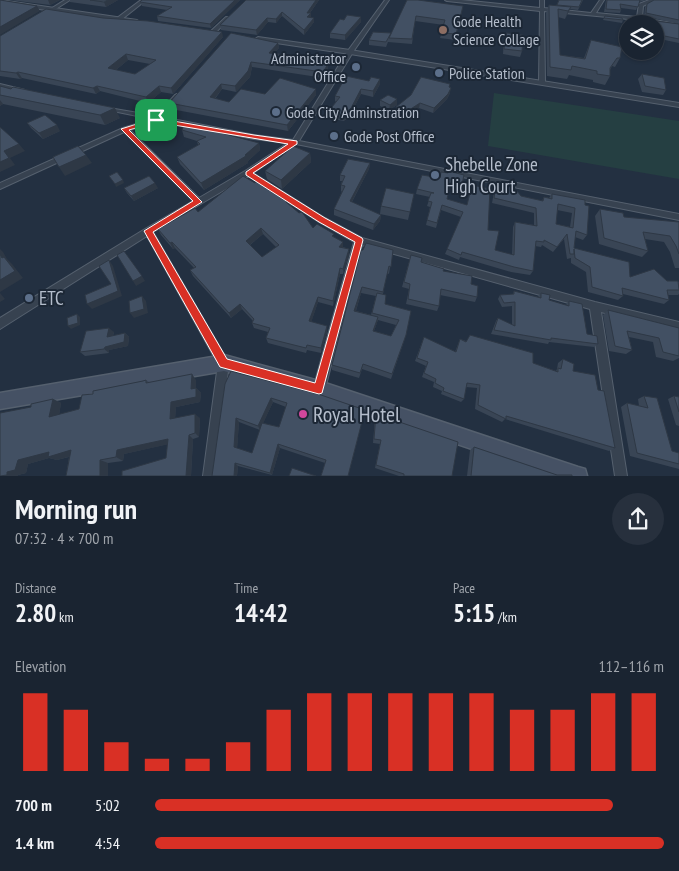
<!DOCTYPE html>
<html lang="en">
<head>
<meta charset="utf-8">
<style>
  :root { --surface:#1a2431; --page:#27303d; --text:#f1f3f6; --muted:#9fa4ab; --line:#38414d; --accent:#d93025 }
  body { margin:0; font-family:"PT Sans Narrow",sans-serif; background:var(--page); color:var(--text); height:100vh; display:flex; flex-direction:column; font-size:19px; white-space:nowrap }
  * { box-sizing:border-box; margin:0 }
  p { font-size:16px; color:var(--muted) }
  .icon { flex:none; width:28px; height:28px; fill:none; stroke:currentColor; stroke-width:2; stroke-linecap:round; stroke-linejoin:round }
  .map { position:relative; height:476px; overflow:hidden }
  .drawer { display:flex; flex-direction:column; background:var(--surface); flex:1 }
  .drawer>* { flex:none }
  .tools { position:absolute; left:619px; top:15px; display:grid; gap:10px }
  .tools a { display:grid; place-items:center; width:45px; height:45px; border-radius:50%; background:var(--surface); box-shadow:0 1px 4px #0004,0 0 0 1px var(--line); font-size:25px }
  .pin { position:absolute; display:grid; place-items:center; width:42px; height:42px; color:#fff; margin:-21px; border-radius:10px; box-shadow:0 2px 8px #0006 }
  .round { display:grid; place-items:center; flex:none; width:52px; height:52px; border-radius:26px; background:var(--page) }
  .head { display:flex; align-items:center; justify-content:space-between; height:85px; padding:0 15px }
  h1 { font-size:28px; font-weight:700; line-height:38px }
  .figures { display:grid; grid-template-columns:repeat(3,1fr); gap:8px; height:85px; padding:5px 15px }
  .figures div { display:grid; align-content:center }
  .figures b { font-size:25px; font-weight:700 }
  .figures small { font-size:14px; font-weight:400 }
  .figures p { font-size:14px }
  .chart { height:140px; padding:10px 15px }
  .chart p { display:flex; justify-content:space-between }
  .chart svg { width:100%; height:90px; margin-top:5px; stroke:var(--accent); stroke-width:6 }
  ul { padding:0 15px; list-style:none; font-size:16px }
  li { display:grid; grid-template-columns:80px 60px 1fr; align-items:center; height:38px }
  li i { height:12px; border-radius:6px; background:var(--accent) }
  .map>svg:first-child { display:block }
  .green { fill:#253f42 }
  .lines { fill:none; stroke-linecap:round; stroke-linejoin:round }
  .minor-casing { stroke:#55606e; stroke-width:2 }
  .tertiary-casing { stroke:#55606e; stroke-width:2 }
  .secondary-casing { stroke:#55606e; stroke-width:3 }
  .minor { fill:#374250; fill-rule:evenodd }
  .tertiary { fill:#374250; fill-rule:evenodd }
  .secondary { fill:#455164; fill-rule:evenodd }
  .wall { fill:#394555; fill-rule:evenodd }
  .shaded-wall { fill:#2e3845 }
  .building { fill:#425063; stroke:#2e3845; fill-rule:evenodd }
  .route { fill:#d93025; stroke:#fff; fill-rule:evenodd }
  .education-dot { fill:#8d6e63; stroke:#1c2735; stroke-width:2 }
  .service-dot { fill:#5c6f8a; stroke:#1c2735; stroke-width:2 }
  .hotel-dot { fill:#d1479c; stroke:#1c2735; stroke-width:2 }
  .labels { text-anchor:middle; stroke-width:4; stroke-linejoin:round; paint-order:stroke }
  .far-poi-label { font-size:16px; fill:#b4bdcb; stroke:#1c2735; text-anchor:start }
  .poi-label { font-size:19px; fill:#b4bdcb; stroke:#1c2735; text-anchor:start }
  .near-poi-label { font-size:22px; fill:#b4bdcb; stroke:#1c2735; text-anchor:start }
</style>
</head>
<body>
<div class="map">
<svg width="679" height="476" viewBox="0 0 679 476">
  <rect width="100%" height="100%" fill="#233041"/>
  <path class="green" d="M494 93 679 121V179L488 146Z"/>
  <g class="lines">
    <defs>
      <path id="minor" d="M65 0H70L48 14 44 13Z
        M141 0H146L121 20H117V18Z
        M385 0H389L353 52 299 141 679 214V220L296 144 253 173 325 218 362 238 595 302 679 322V332L601 312 627 476H615L590 309 362 245 325 389 323 393 319 395 315 393 313 389 354 242 319 222 248 176 153 232 229 363 215 476H203L218 364 147 236 0 329V318L145 229 193 201 124 132 0 189V183L123 128 152 119 103 109V107L156 116 175 95 177 94 180 96 162 117 254 135 293 140 347 52ZM158 121 254 139 288 143 245 171 199 198 130 130Z
        M445 0H461L540 8V0H544V8L591 13 600 0H604L596 13 637 17 639 4 649 0H655L643 6 642 18 679 24V26L639 20 544 11 545 82 542 84 539 82 540 11 447 1Z
        M226 17 230 18 215 33H211V31Z
        M0 84 25 90 26 91 23 93 0 88Z"/>
      <path id="tertiary" d="M0 0 137 20 140 22 137 24 0 3Z
        M258 37 350 50 679 103V107L350 54 256 40 255 39Z"/>
      <path id="secondary" d="M224 355 319 381 578 467 585 469 587 476H551L319 397 224 371 0 409V393Z"/>
    </defs>
    <use href="#minor" class="minor-casing"/>
    <use href="#tertiary" class="tertiary-casing"/>
    <use href="#secondary" class="secondary-casing"/>
    <use href="#minor" class="minor"/>
    <use href="#tertiary" class="tertiary"/>
    <use href="#secondary" class="secondary"/>
  </g>
  <path class="wall" d="M10 0H60L50 5Z
    M70 0H118L106 7 70 2Z
    M240 0 211 28 158 21 157 16 167 10 142 6 140 2Z
    M246 0H319L310 13 311 17 314 22 304 35 282 16 276 23 268 22 257 35 221 30 220 25Z
    M407 0 463 6 455 40 440 38 444 25 415 21 412 44 388 42 386 47 369 45V40L391 34Z
    M559 0H583L578 10 570 9 565 19 558 17 560 55 584 58 591 40 620 58 615 67 612 66 610 70V76L605 85 593 82V80L569 75 567 79 547 76 546 13 549 5 556 6Z
    M606 0H647L639 2 636 10 621 8V10L620 13 604 12Z
    M679 0V24L644 16 645 7 647 4Z
    M605 16 623 20 622 23 603 20Z
    M361 17V22L345 40 330 38V33L344 20Z
    M648 20 679 24V43L655 38V24H647Z
    M506 33 522 51 520 57 503 54 504 38Z
    M0 36 223 37 173 94 161 92 148 103 100 91 96 94 22 78 20 79 0 76ZM128 60 150 64 135 74 116 70Z
    M278 43 279 48 274 53 322 60V64L328 70 324 78 252 67 250 77 236 92 222 89 215 99 229 102 265 94 316 95 288 131 171 109 169 103Z
    M642 74 666 90 663 95 642 92 638 79Z
    M380 79V84L373 97 361 94 349 117 344 121 328 118V112L336 102 335 101V96L369 81Z
    M0 86 120 118 105 125 3 104 0 106Z
    M450 88V93L447 99 433 113 419 108 405 117 396 112V107Z
    M397 99V105L389 110 380 106V100Z
    M27 123 60 131 43 139 31 128Z
    M182 130 259 143 260 150 248 161V163L204 190 180 164 177 157 198 145 197 141 184 137Z
    M310 153 311 162 282 189 267 179 265 171Z
    M370 163 369 169 352 202 381 215 380 221 373 230 334 215V209L342 192 341 191V185L342 181H340V175Z
    M441 172 462 184 460 189 449 187 447 199 467 205 472 185 488 230 495 250 512 255 513 227 515 222 534 225V213L492 203 494 192 496 187 521 196 542 201 544 197 549 198 552 194 585 205 587 235 583 240 575 237 574 248 630 277 679 282V294L678 295H668L669 300 664 304 623 294V296L618 300 588 292 586 272 571 263V258L567 259 564 239 553 252 542 245 541 247 535 246 533 271 530 275 511 272 460 257 459 260 445 254 461 217 441 210 436 228 426 225 430 207 427 206 430 197 416 194 417 189 440 178ZM557 210 572 213 570 227 556 224Z
    M124 188H158L134 201 127 193Z
    M414 194 408 220 380 214 381 206Z
    M290 205 313 228 334 237 343 247 349 249V254L343 274H340L333 306 318 302 311 322 327 326V332L321 353 307 350 306 353 268 343 266 338 268 332 254 328 252 323 253 321 242 309 231 318 193 276 190 270 194 268 175 248 173 249 161 235 158 229 198 212ZM263 234 276 247 262 257 250 245Z
    M600 209 624 217 679 222V268H675L670 252 664 242 645 239 648 251 642 257 599 244 595 216Z
    M361 250H393L389 274 387 273 383 294 385 304 411 311 404 341 391 379 362 369 359 378 332 370V365ZM361 293 376 296 371 315 356 311ZM378 320 396 325 391 336 374 331Z
    M411 255 421 262 443 271 471 284 477 297 475 302 440 295 439 306 437 311 406 304 409 289 402 287Z
    M514 291 538 297 541 293 549 300 566 305 569 301 587 334 598 344 594 347 549 342 548 344 491 334 496 321 498 318 512 325V306L502 307 498 299 500 295 513 294Z
    M608 310 679 328V358L673 361 656 357 653 342 629 337 632 350 626 354 609 351 603 315Z
    M114 332 113 336 125 333 129 337 128 346 109 350V353L85 356 80 352Z
    M424 337 455 352 460 339 533 363 556 371 557 369 558 363 563 359 573 371 598 390 615 448 609 451 505 419 502 422 475 409 477 388 466 387 464 399 461 402 441 394 442 391 433 387 434 382 422 377 426 366 415 361Z
    M146 380 149 382 196 380V388L201 393 200 402 176 407 175 418H200L199 437 193 439 191 476H122L166 458 168 444 124 454 123 461 108 463V476H66L69 457 57 460 49 458 28 464 26 473 18 475 0 476 31 407 53 399 61 403 59 415 79 409 93 394Z
    M225 384 364 414 348 476H321L325 463 280 448 272 475 238 466 237 476H212ZM273 402 286 407 279 427 263 423ZM239 422 260 430 252 453 237 448Z
    M644 396 672 451 679 453V469L630 456 621 407 627 403 639 406 638 399Z
    M674 396 679 397V426L676 425 668 399Z
    M376 414 452 476H399L375 468 380 444 373 443 375 418Z
    M474 447 557 475 572 476H467L470 450Z"/>
  <path class="shaded-wall" d="M48 0H60L50 5Z
    M108 0H118L106 7 104 2Z
    M235 0H240L211 28 210 24Z
    M316 0H319L309 14 311 13V18L308 21 307 13Z
    M37 6 40 11 0 35V27Z
    M571 7 565 19 568 11Z
    M282 12V16L276 23V19Z
    M361 17V22L345 40V35Z
    M267 18 268 22 257 35 256 30Z
    M314 18V22L304 35V30Z
    M222 32 223 37 173 94 171 88Z
    M278 43 279 48 270 58 269 53Z
    M126 54 128 60 111 74 108 68Z
    M251 62 252 67 250 77 236 92 235 86Z
    M328 64V70L324 78 323 72Z
    M18 72 22 78 20 79 16 73Z
    M380 79V84L373 97V91Z
    M221 84 222 89 211 103 210 97Z
    M97 86 100 91 96 94 93 88Z
    M159 86 161 92 148 103 146 97Z
    M451 88 450 93 447 99 433 113 434 108Z
    M316 89V95L288 131 287 125Z
    M361 89V94L349 117 344 121V115Z
    M397 99V105L389 110 390 105Z
    M0 100 3 104 0 106Z
    M420 103 419 108 405 117 406 112Z
    M115 108 120 118 105 125 100 115Z
    M57 125 60 131 43 139 39 133Z
    M259 143 260 150 248 161V163L204 190 201 183 245 155Z
    M19 144 25 151 10 158 15 165 0 172V162L4 151Z
    M310 153 311 162 282 189 281 180Z
    M86 155 92 163 65 176 59 167Z
    M370 163 369 169 349 207 350 201Z
    M123 180 124 183 116 187 115 184Z
    M155 183 158 188 134 201 131 196Z
    M381 215 380 221 373 230 374 224Z
    M261 228 263 234 247 247 246 241Z
    M172 242 175 248 173 249 170 243Z
    M343 242V248L339 247Z
    M0 249 3 252 7 259 12 264 23 278 0 292V280L2 258 0 254Z
    M349 249V254L343 274V269Z
    M109 260 113 266 122 296 92 309 87 304 118 291Z
    M340 268V274L333 306V301Z
    M142 276 145 281 136 286 133 281Z
    M362 287 361 293 354 317V311Z
    M0 293 5 299 0 302Z
    M142 296 146 301 148 313 134 318 130 313Z
    M318 297V302L310 326 309 321Z
    M240 304 242 309 231 318 229 313Z
    M77 314 80 317V325L71 329 68 326Z
    M378 317 377 323 372 336 373 331Z
    M327 326V332L321 353V348Z
    M109 328 114 332 111 341 107 337Z
    M125 333 129 337 128 346 109 350V353L104 349 105 347Z
    M192 374 196 380V394L191 389Z
    M196 388 201 393 200 402 176 407 175 423 170 419 171 402Z
    M271 398 273 402 260 430 258 426Z
    M53 399 61 403 58 422 49 417Z
    M195 414 200 418 199 437 195 433Z
    M236 418 239 422 237 451 234 447Z
    M189 435 193 439 191 476H186Z
    M168 439 174 443 124 454 123 461 116 457 117 450Z
    M278 444 280 448 272 475 270 473Z
    M71 450 79 454 57 460 49 458 28 464 26 473 18 475V476H2L7 472 18 460 49 452Z
    M100 460 108 463V476H100Z
    M235 463 238 466 237 476H234Z"/>
  <path class="building" d="M0 0 37 6 0 27Z
    M90 0H108L104 2Z
    M142 0H235L210 24 157 16 172 7 140 2Z
    M246 0H316L307 13H311L307 17 314 18 304 30 282 12 276 19 267 18 256 30 220 25Z
    M407 0H418L463 6 456 34 441 33 445 20 416 16 412 39 389 38Z
    M559 0H582L579 7 557 5Z
    M607 0H640L638 7 620 4 621 10 606 9Z
    M654 0H679V20L646 13 647 4Z
    M549 5 571 7 568 11 558 9 560 55 585 59 591 40 622 47 620 58H617L610 68V76L597 74V71L572 66 571 70 550 67Z
    M46 9 103 18 148 21 222 32 171 88 159 86 146 97 97 86 93 88 18 72 16 73 0 71V36ZM126 54 156 60 135 74 108 68Z
    M347 15 361 17 345 35 330 33 340 19 344 20Z
    M605 16 622 18 623 20 604 18Z
    M648 20 679 24V39L655 34V24H650Z
    M373 32 391 33 386 42 369 40Z
    M231 33 278 43 269 53 322 60 321 63 328 64 323 72 251 62 248 71 235 86 221 84 210 97 229 102 241 89 265 94 280 78 316 89 287 125 169 103Z
    M506 33 523 35 522 51 504 49Z
    M642 74 664 78 666 90 645 86Z
    M346 76 369 81 371 77 380 79 373 91 361 89 349 112 344 115 328 112 340 97 335 96Z
    M421 77 450 84 449 87 451 88 448 94 434 108 420 103 406 112 396 107 411 95Z
    M0 86 11 89 13 87 115 108 100 115 0 95Z
    M388 95 397 99 390 105 380 100Z
    M45 115 57 125 39 133 27 123Z
    M184 123 259 143 245 155 246 156 201 183 177 157 200 144 197 141 206 137 182 130Z
    M0 127 19 144 4 151 9 158 0 162Z
    M78 146 86 155 59 167 53 157Z
    M293 146 310 153 281 180 265 171Z
    M348 159 370 163 350 201 381 215 374 224 334 209 345 186 341 185 345 176 340 175Z
    M448 171 464 175 462 184 451 182 447 199 467 205 472 185 490 189 488 230 499 231 495 250 514 255 515 222 537 226 536 208 494 198 496 187 504 188 513 186 521 196 543 201 544 197 552 199V194L585 200V205L589 206 587 235 576 231 574 248 629 262 630 277 654 269 667 281H678L679 290H667L669 300 622 288 623 296 592 287 590 267 575 258 574 249V254H570L567 234 557 247 544 240V242L536 241 533 271 514 267 462 252 461 255 447 249 463 212 442 205 437 223 427 220 432 202 428 201 431 193H434L417 189 422 175 440 178 441 172 448 173ZM558 204 575 208 573 228 556 224Z
    M117 172 123 180 115 184 109 176Z
    M149 176 155 183 131 196 124 188Z
    M243 176 255 183 258 180 289 199 286 202 299 213 302 212 313 228 317 224 334 234 332 236 343 242 339 247 349 249 343 269 340 268 333 301 318 297 309 321 327 326 321 348 307 345 306 348 266 338 270 328 252 323 254 319 240 304 229 313 190 270 196 267 172 242 170 243 158 229 195 208 198 212ZM261 228 279 245 262 257 246 241Z
    M386 188 414 194 410 212 381 206Z
    M600 209 623 213 624 217 679 222V254L676 246 670 236 643 232 648 251 604 238Z
    M366 243 393 250 391 267 389 266 383 292 362 287 354 311 378 317 373 331 391 336 399 320 372 313 377 293 386 295 385 304 411 311 406 335 392 374 363 364 360 373 332 365 361 250H363Z
    M124 251 142 276 133 281 117 255Z
    M0 254 2 258 4 257 15 271 0 280Z
    M411 255 422 258 421 262 444 269 443 271 472 276 471 284 478 286 477 297 441 289 439 306 408 299 410 284 404 282Z
    M109 260 118 291 87 304 85 295 111 284 99 266Z
    M514 291 541 298V293L550 295 549 300 569 306V301L582 304 587 334 597 336 598 344 551 338V340L494 330 498 318 515 326V302L504 303 500 295 514 294Z
    M142 296 144 309 130 313 129 301Z
    M608 310 679 328V356L663 352 659 338 627 331 632 350 615 346Z
    M77 314 78 323 68 326 67 318Z
    M109 328 107 337 125 333 124 342 105 347 104 349 80 352 86 331Z
    M470 335 533 353V363L558 372V368L561 369 563 359 574 364 573 371 595 375 598 390 604 391 615 448 506 416V419L478 405 480 385 467 383 464 399 443 391 444 388 435 383 436 379 424 373 428 362 417 358 424 337 456 352 460 339 466 342Z
    M231 371 318 394 365 410 348 476H321L326 460 278 444 270 473 235 463 234 476H212L225 384ZM271 398 287 403 279 427 262 423 252 453 234 447 236 418 258 426Z
    M192 374 191 389 196 388V397L171 402 170 419 195 414V433L189 435 186 476H122V471L166 458 168 439 117 450 116 457 100 460V476H66L71 450 48 457 49 452 18 460 15 470 7 472V475L0 476V413L31 407V404L53 399 49 417 79 409 82 395 93 394V391L143 381 146 380V383Z
    M644 396 657 398 672 451 679 453V464L637 453 627 403 648 408Z
    M674 396 679 397V412Z
    M376 414 458 442 452 476H404V474L376 465 381 440 374 439Z
    M474 447 557 475H572V476H471Z
    M292 468 316 476H289Z"/>
  <path class="route" d="M156 118 254 135 297 141V144L253 173 325 218 362 238 363 240 322 393 319 394 220 367 144 231 193 201 121 129ZM156 122 288 144 246 172V175L319 222 355 242 315 383 227 359 153 232 202 202 129 130Z"/>
  <circle class="education-dot" cx="443" cy="30" r="5"/>
  <g class="service-dot">
    <circle cx="356" cy="67" r="5"/>
    <circle cx="439" cy="73" r="5"/>
    <circle cx="276" cy="112" r="5"/>
    <circle cx="334" cy="136" r="5"/>
    <circle cx="435" cy="175" r="5"/>
    <circle cx="29" cy="298" r="5"/>
  </g>
  <circle class="hotel-dot" cx="303" cy="414" r="5"/>
  <g class="labels">
    <g class="far-poi-label">
      <text x="453" y="27">Gode Health<tspan x="453" dy="18">Science Collage</tspan></text>
      <text x="346" y="64" text-anchor="end">Administrator<tspan x="346" dy="18">Office</tspan></text>
      <text x="449" y="79">Police Station</text>
      <text x="286" y="118">Gode City Adminstration</text>
      <text x="344" y="142">Gode Post Office</text>
    </g>
    <g class="poi-label">
      <text x="445" y="171">Shebelle Zone<tspan x="445" dy="22">High Court</tspan></text>
      <text x="39" y="305">ETC</text>
    </g>
    <g class="near-poi-label">
      <text x="313" y="422">Royal Hotel</text>
    </g>
  </g>
</svg>
<div class="tools">
<a><svg class="icon" aria-label="layers" viewBox="0 0 24 24"><path d="M12 4l9 5-9 5-9-5zM3 14l9 5 9-5"/></svg></a>
</div>
<div class="pin" style="left:156px;top:120px;background:#1e9e55"><svg class="icon" aria-label="arrive" viewBox="0 0 24 24"><path d="M6 21V4h12l-3 4 3 4H6"/></svg></div>
</div>
<section class="drawer">
<div class="head"><div><h1>Morning run</h1><p>07:32 · 4 × 700 m</p></div><a class="round"><svg class="icon" aria-label="share" viewBox="0 0 24 24"><path d="M12 15V3M7 8l5-5 5 5M5 13v7h14v-7"/></svg></a></div>
<div class="figures">
<div><p>Distance</p><b>2.80<small> km</small></b></div>
<div><p>Time</p><b>14:42</b></div>
<div><p>Pace</p><b>5:15<small> /km</small></b></div>
</div>
<div class="chart"><p><span>Elevation</span>112–116 m</p>
<svg viewBox="0 0 160 44" preserveAspectRatio="none"><path d="M5 44V6M15 44V14M25 44V30M35 44V38M45 44V38M55 44V30M65 44V14M75 44V6M85 44V6M95 44V6M105 44V6M115 44V6M125 44V14M135 44V14M145 44V6M155 44V6"/></svg>
</div>
<ul>
<li><b>700 m</b>5:02<i style="width:90%"></i></li>
<li><b>1.4 km</b>4:54<i style="width:100%"></i></li>
</ul>
</section>
</body>
</html>
